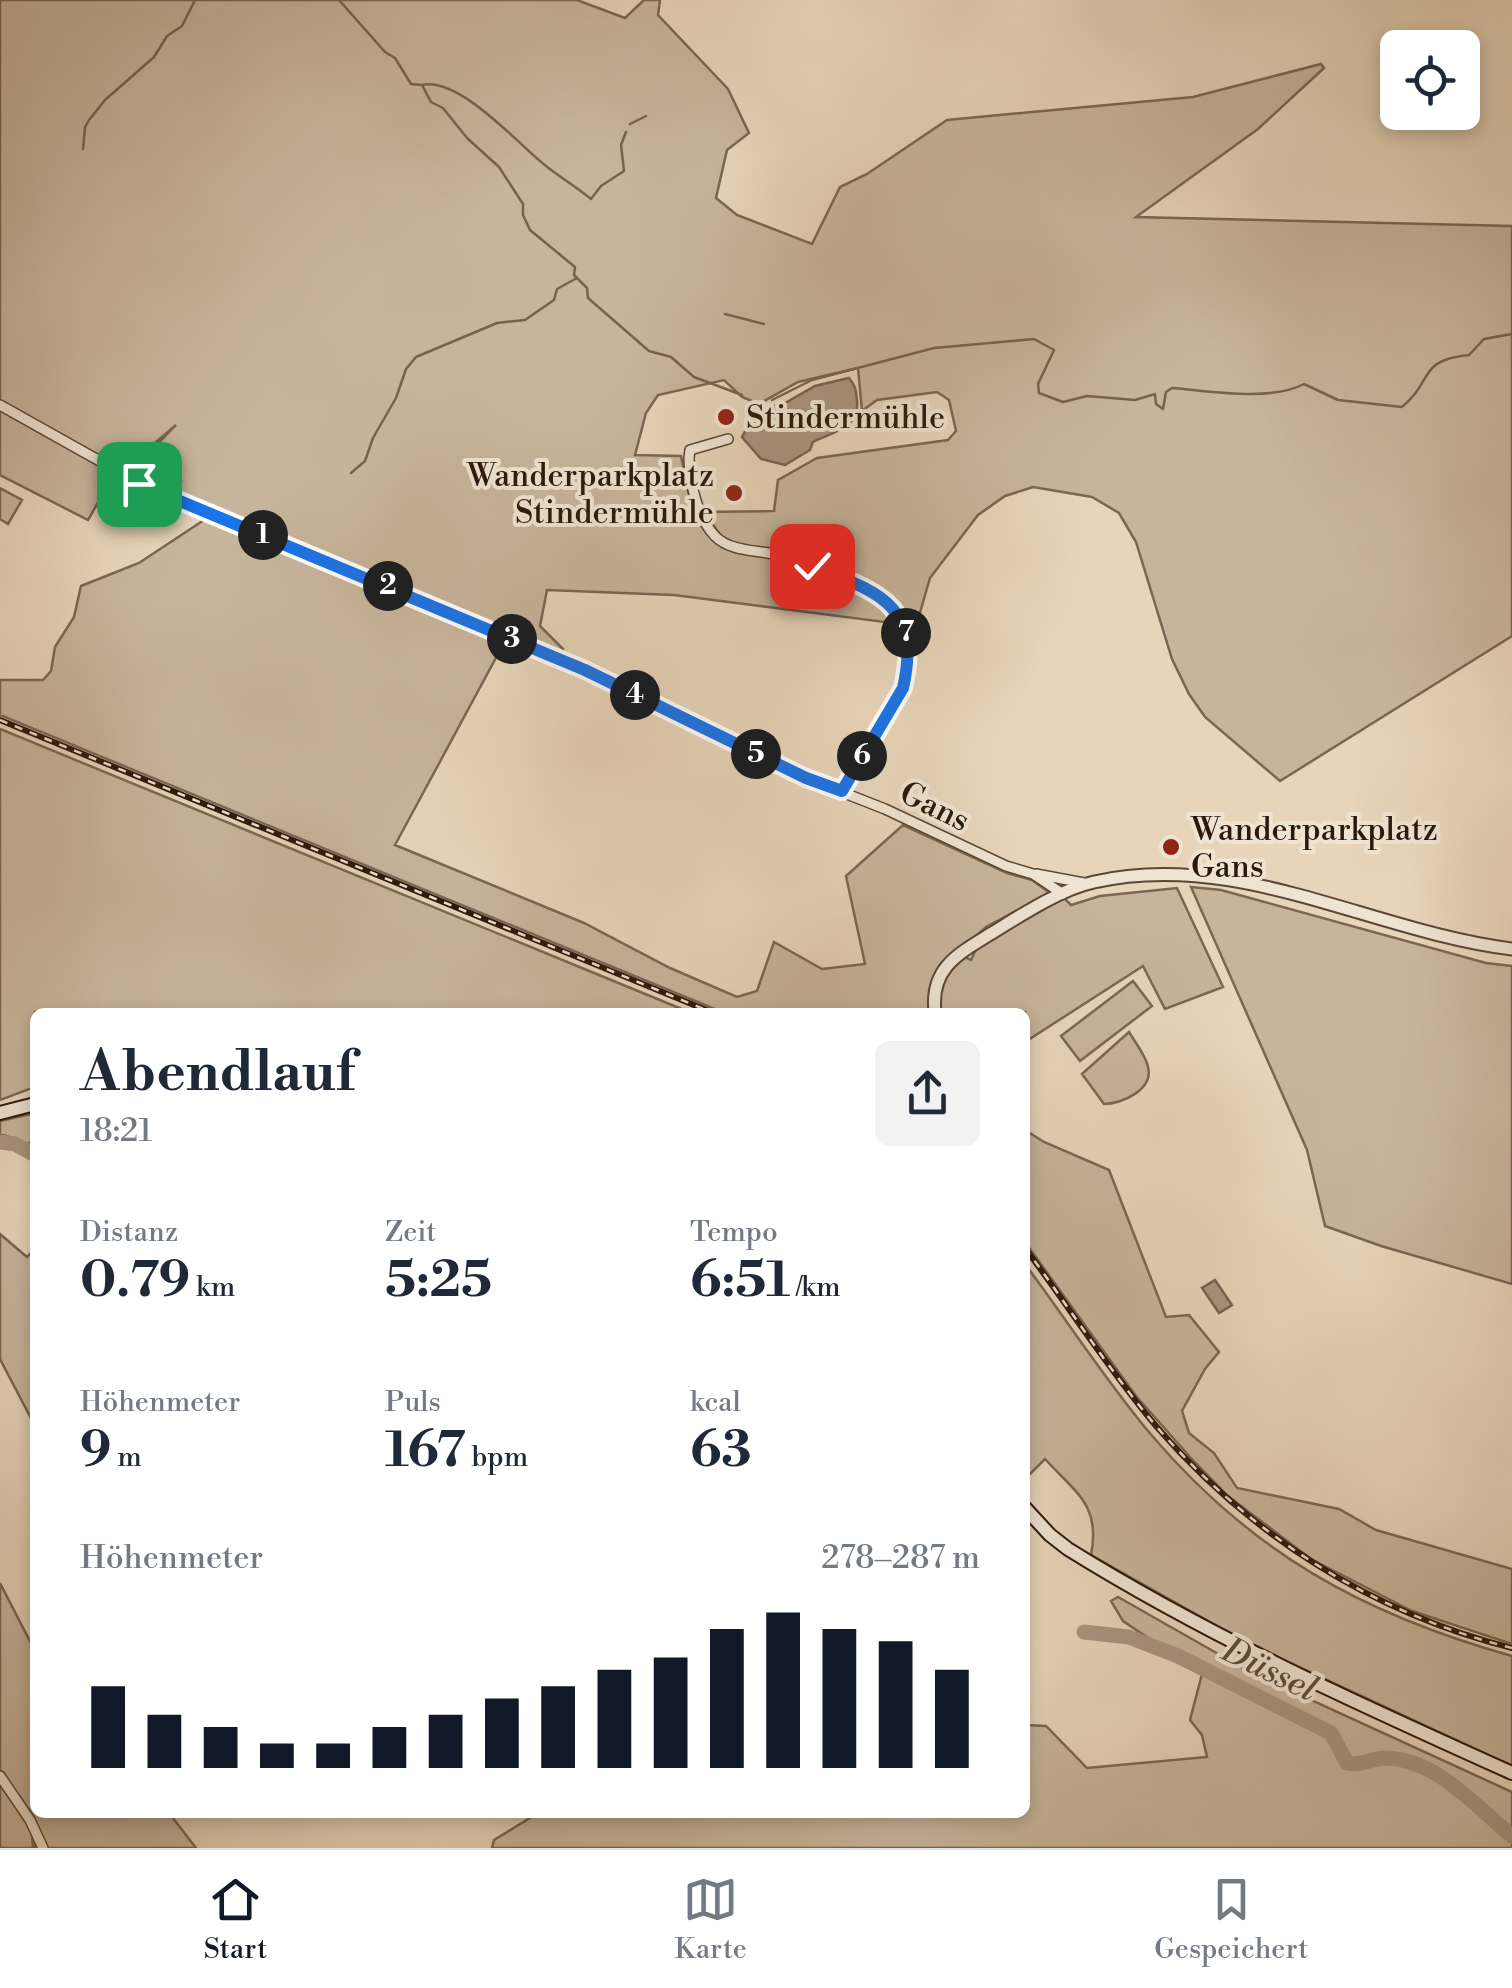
<!DOCTYPE html>
<html lang="de">
<head>
<meta charset="utf-8">
<style>
  :root { --surface:#fff; --page:#f2f2f3; --text:#1f2937; --muted:#747a83; --line:#e0e1e3; --accent:#111827 }
  body { margin:0; font-family:"Libre Bodoni",serif; background:var(--page); color:var(--text); height:100vh; display:flex; flex-direction:column; font-size:38px; white-space:nowrap }
  * { box-sizing:border-box; margin:0 }
  p { font-size:32px; color:var(--muted) }
  .icon { flex:none; width:55px; height:55px; fill:none; stroke:currentColor; stroke-width:2; stroke-linecap:round; stroke-linejoin:round }
  .map { position:relative; flex:1; overflow:hidden }
  .side { position:absolute; left:30px; top:1008px; width:1000px; height:810px; display:flex; flex-direction:column; background:var(--surface); border-radius:15px; box-shadow:0 5px 15px #0003 }
  .side>* { flex:none }
  .tools { position:absolute; left:1380px; top:30px; display:grid; gap:20px }
  .tools a { display:grid; place-items:center; width:100px; height:100px; border-radius:15px; background:var(--surface); box-shadow:0 5px 15px #0003; font-size:50px }
  .pin { position:absolute; display:grid; place-items:center; width:85px; height:85px; color:#fff; margin:-42px; border-radius:20px; box-shadow:0 5px 15px #0006 }
  .km { position:absolute; width:50px; height:50px; margin:-25px; border-radius:50%; background:#222; color:#fff; font-size:28px; line-height:50px; text-align:center }
  .round { display:grid; place-items:center; flex:none; width:105px; height:105px; border-radius:15px; background:var(--page) }
  .headline { display:flex; align-items:center; justify-content:space-between; height:170px; padding:0 50px }
  h1 { font-size:55px; font-weight:700; line-height:75px }
  .metrics { display:grid; grid-template-columns:repeat(3,1fr); gap:15px; height:170px; padding:10px 50px }
  .metrics div { display:grid; align-content:center }
  .metrics b { font-size:50px; font-weight:700 }
  .metrics small { font-size:28px; font-weight:400 }
  .metrics p { font-size:28px }
  .chart { height:280px; padding:20px 50px }
  .chart p { display:flex; justify-content:space-between }
  .chart svg { width:100%; height:180px; margin-top:10px; stroke:var(--accent); stroke-width:6 }
  .menu { display:flex; justify-content:space-around; align-items:center; height:140px; border-top:2px solid var(--line); background:var(--surface); font-size:28px; color:var(--muted) }
  .menu a { display:grid; justify-items:center; gap:5px }
  .menu .selected { color:var(--accent) }
  .map>svg:first-child { display:block }
  .green { fill:#c7b49b; stroke:#7a6653; stroke-width:2.5 }
  .water { fill:#a8947e; stroke:#776250; stroke-width:2.5 }
  .lines { fill:none; stroke-linecap:round; stroke-linejoin:round }
  .stream { stroke:#776250; stroke-width:2.5 }
  .river { stroke:#a8947e; stroke-width:15 }
  .minor-casing { stroke:#5c4736; stroke-width:12 }
  .tertiary-casing { stroke:#5c4736; stroke-width:15 }
  .secondary-casing { stroke:#2d180b; stroke-width:16 }
  .minor { stroke:#efe3d2; stroke-width:9 }
  .tertiary { stroke:#efe3d2; stroke-width:11 }
  .secondary { stroke:#efe3d2; stroke-width:12 }
  .rail-casing { stroke:#2d180b; stroke-width:6 }
  .rail { stroke:#efe3d2; stroke-width:2.5; stroke-dasharray:8; stroke-linecap:butt }
  .route-casing { stroke:#fff; stroke-width:20 }
  .route { stroke:#1a73e8; stroke-width:12 }
  .poi-dot { fill:#8f2418; stroke:#efe3d2; stroke-width:4 }
  .labels { text-anchor:middle; stroke-width:8; stroke-linejoin:round; paint-order:stroke }
  .poi-label { font-size:32px; fill:#2d180b; stroke:#efe3d2; text-anchor:start }
  .street-label { font-size:32px; fill:#2d180b; stroke:#efe3d2 }
  .water-label { font-size:35px; font-style:italic; fill:#5e4a39; stroke:#efe3d2 }
</style>
</head>
<body>
<div class="map">
<svg width="1512" height="1848" viewBox="0 0 1512 1848">
  <rect width="100%" height="100%" fill="#e7d4b9"/>
  <filter id="stains"><feTurbulence type="fractalNoise" baseFrequency=".002" numOctaves="4"/><feColorMatrix values="0 0 0 0 .2 0 0 0 0 .09 0 0 0 0 .02 0 0 0 .5 -.17"/></filter>
  <radialGradient id="worn" r=".72"><stop offset=".6" stop-color="#630" stop-opacity="0"/><stop offset="1" stop-color="#630" stop-opacity=".3"/></radialGradient>
  <path class="green" d="M0 0H577L625 18 644 0H660L658 15 728 89 749 133 727 150 716 198 737 215 812 244 840 187 867 174 947 120 1193 97 1321 64 1324 68 1258 129 1136 217 1512 226V636L1280 781 1205 717 1189 694 1172 659 1136 542 1119 513 1092 497 1033 487 1005 496 978 515 930 578 915 630 916 656 912 668 910 623 898 605 862 583 806 557 732 543 721 536 704 512 774 511 778 480 817 458 948 440 956 431 949 400 937 392 877 400 862 411 858 368 798 382 759 404 742 397 724 380 658 395 646 413 635 455 681 456C687 483 689 514 709 535 721 549 741 550 758 554 806 566 872 581 900 624L674 595 547 590 540 626 563 649 562 654 518 637 504 643 395 845 584 923 670 968 737 997 757 991 774 942 822 969 865 964 846 876 903 825 1007 873 1032 880 1050 893 986 927 957 953 971 960 977 947 1064 898 1071 905 1100 896 1177 888 1223 987 1165 1009 1143 966 1025 1042V1012H722L0 715V680H43L51 671 55 647 74 617 81 586 139 563 210 516 174 493 181 481 142 460 176 425 122 471 0 401Z
    M0 407 114 474 88 520 0 475Z
    M0 488 22 500 8 524 0 519Z
    M0 729 689 1012H35V1087L0 1100Z
    M1191 887 1221 890 1486 963 1512 966V1284L1381 1246 1325 1226 1307 1150Z
    M1133 981 1152 1006 1080 1061 1061 1036Z
    M1129 1032C1135 1042 1146 1056 1148 1067 1154 1090 1121 1104 1104 1104L1082 1074Z
    M35 1113V1136L29 1144 0 1134V1121Z
    M1025 1130 1044 1142 1109 1170 1166 1317 1189 1315 1219 1352 1205 1369 1182 1411 1189 1433 1214 1453 1237 1488 1339 1509 1376 1530 1512 1569V1644L1412 1611 1311 1559 1228 1496 1190 1457 1136 1396 1025 1242Z
    M0 1234 27 1257 35 1249V1426L0 1359Z
    M1025 1264C1066 1319 1104 1378 1148 1431 1250 1552 1362 1614 1512 1656V1766L1249 1644 1091 1555C1101 1505 1076 1493 1045 1459L1025 1479Z
    M0 1583 35 1651V1812L169 1813 196 1848H41L35 1841V1848H0Z
    M1118 1597 1250 1672 1512 1792V1848H492L494 1840 538 1813 1025 1812V1725L1046 1726 1087 1768 1207 1757 1202 1735 1190 1720 1202 1674 1123 1621 1111 1601Z"/>
  <path class="water" d="M849 378C856 386 856 391 857 401 860 427 833 432 813 442L810 450 785 465 761 459 742 437 756 411 785 403 815 386Z
    M1215 1280 1232 1305 1219 1313 1202 1288Z"/>
  <g class="lines">
    <path class="stream" d="M339 0 385 52 395 58 411 84 422 85 431 102 443 108 467 138 499 167 523 204V215L530 230 575 267 574 275 587 288 588 298 649 351 671 357 694 377 742 395
      M422 85C460 77 518 144 546 166 561 178 577 187 591 199L601 186 624 171 621 145 626 132
      M630 124 646 116
      M83 149 85 127 89 120 105 100 154 57 167 36 182 26 195 0
      M725 314 764 324
      M772 400 812 380 934 348 1034 339 1054 350 1038 384 1039 393 1063 402 1087 396 1135 400 1155 394 1156 404 1163 409 1166 392 1172 388C1211 391 1269 402 1304 384L1338 400 1402 407C1434 381 1417 360 1469 355L1484 339 1512 334
      M351 473 365 461 373 438 396 398 406 369 416 357 497 323 525 320 554 300 557 289 577 278
      M32 1835 33 1848"/>
    <path class="river" d="M0 1142 15 1144 35 1155
      M1084 1632 1129 1637 1178 1656 1331 1733 1347 1763C1362 1766 1372 1758 1386 1758 1437 1759 1476 1807 1512 1836"/>
    <defs>
      <path id="minor" d="M0 405 139 483 585 670 806 778 885 809 1006 866 1033 874 1063 894
        M728 439 690 450 689 458C689 481 698 519 715 536 729 551 755 550 773 554 804 560 878 585 897 611 911 630 910 663 904 685 895 717 859 760 842 791
        M1036 874 1084 883
        M0 1776 30 1820 43 1848"/>
      <path id="tertiary" d="M935 1012C930 968 958 954 992 933 1023 914 1059 890 1094 882 1237 849 1373 932 1512 949"/>
      <path id="secondary" d="M0 1113 35 1104
        M1025 1508 1050 1535 1068 1549C1209 1637 1361 1705 1512 1773"/>
    </defs>
    <use href="#minor" class="minor-casing"/>
    <use href="#tertiary" class="tertiary-casing"/>
    <use href="#secondary" class="secondary-casing"/>
    <use href="#minor" class="minor"/>
    <use href="#tertiary" class="tertiary"/>
    <use href="#secondary" class="secondary"/>
    <defs>
      <path id="rail" d="M0 720 711 1012
        M1025 1248C1069 1307 1109 1370 1156 1426 1250 1535 1372 1613 1512 1648"/>
    </defs>
    <use href="#rail" class="rail-casing"/>
    <use href="#rail" class="rail"/>
  </g>
  <g class="lines">
    <defs>
      <path id="route" d="M139 484 585 670 806 778 842 791 903 688C922 604 878 592 812 566"/>
    </defs>
    <use href="#route" class="route-casing"/>
    <use href="#route" class="route"/>
  </g>
  <g class="poi-dot">
    <circle cx="726" cy="417" r="10"/>
    <circle cx="734" cy="493" r="10"/>
    <circle cx="1171" cy="847" r="10"/>
  </g>
  <g class="labels">
    <g class="poi-label">
      <text x="746" y="428">Stindermühle</text>
      <text x="714" y="486" text-anchor="end">Wanderparkplatz<tspan x="714" dy="37">Stindermühle</tspan></text>
      <text x="1191" y="840">Wanderparkplatz<tspan x="1191" dy="37">Gans</tspan></text>
    </g>
    <g class="street-label">
      <text transform="translate(935 806) rotate(26)" y="11">Gans</text>
    </g>
    <g class="water-label">
      <text transform="translate(1270 1669) rotate(26)" y="12">Düssel</text>
    </g>
  </g>
  <rect width="100%" height="100%" filter="url(#stains)"/>
  <rect width="100%" height="100%" fill="url(#worn)"/>
</svg>
<div class="tools">
<a><svg class="icon" aria-label="locate" viewBox="0 0 24 24"><circle cx="12" cy="12" r="6"/><path d="M12 2v4M12 18v4M2 12h4M18 12h4"/></svg></a>
</div>
<div class="pin" style="left:139px;top:484px;background:#1e9e55"><svg class="icon" aria-label="arrive" viewBox="0 0 24 24"><path d="M6 21V4h12l-3 4 3 4H6"/></svg></div>
<div class="pin" style="left:812px;top:566px;background:#d93025"><svg class="icon" aria-label="check" viewBox="0 0 24 24"><path d="M5 12l5 5 9-10"/></svg></div>
<b class="km" style="left:263px;top:535px">1</b>
<b class="km" style="left:388px;top:586px">2</b>
<b class="km" style="left:512px;top:639px">3</b>
<b class="km" style="left:635px;top:695px">4</b>
<b class="km" style="left:756px;top:754px">5</b>
<b class="km" style="left:862px;top:756px">6</b>
<b class="km" style="left:906px;top:633px">7</b>
<section class="side">
<div class="headline"><div><h1>Abendlauf</h1><p>18:21</p></div><a class="round"><svg class="icon" aria-label="share" viewBox="0 0 24 24"><path d="M12 15V3M7 8l5-5 5 5M5 13v7h14v-7"/></svg></a></div>
<div class="metrics">
<div><p>Distanz</p><b>0.79<small> km</small></b></div>
<div><p>Zeit</p><b>5:25</b></div>
<div><p>Tempo</p><b>6:51<small> /km</small></b></div>
</div>
<div class="metrics">
<div><p>Höhenmeter</p><b>9<small> m</small></b></div>
<div><p>Puls</p><b>167<small> bpm</small></b></div>
<div><p>kcal</p><b>63</b></div>
</div>
<div class="chart"><p><span>Höhenmeter</span>278–287 m</p>
<svg viewBox="0 0 160 44" preserveAspectRatio="none"><path d="M5 44V24M15 44V31M25 44V34M35 44V38M45 44V38M55 44V34M65 44V31M75 44V27M85 44V24M95 44V20M105 44V17M115 44V10M125 44V6M135 44V10M145 44V13M155 44V20"/></svg>
</div>
</section>
</div>
<nav class="menu">
<a class="selected"><svg class="icon" aria-label="home" viewBox="0 0 24 24"><path d="M3 11l9-7 9 7M6 9v11h12V9"/></svg>Start</a>
<a><svg class="icon" aria-label="map" viewBox="0 0 24 24"><path d="M3 6l6-2 6 2 6-2v14l-6 2-6-2-6 2zM9 4v14M15 6v14"/></svg>Karte</a>
<a><svg class="icon" aria-label="saved" viewBox="0 0 24 24"><path d="M7 4h10v16l-5-4-5 4z"/></svg>Gespeichert</a>
</nav>
</body>
</html>
